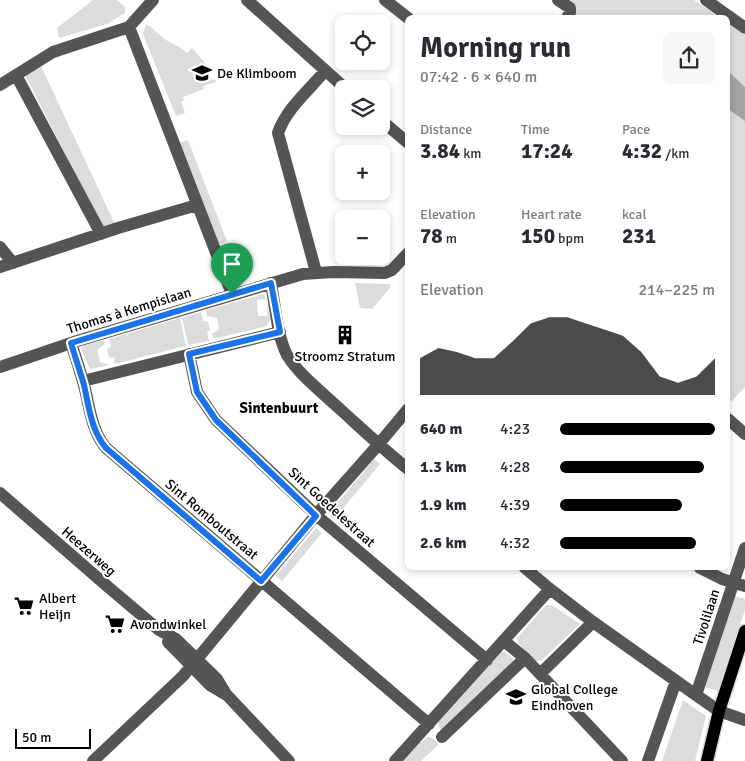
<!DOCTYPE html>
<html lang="en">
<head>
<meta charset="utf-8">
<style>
  :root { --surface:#fff; --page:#f7f7f7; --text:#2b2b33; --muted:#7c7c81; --accent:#000 }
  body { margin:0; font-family:Signika,sans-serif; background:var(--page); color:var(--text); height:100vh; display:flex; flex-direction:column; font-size:19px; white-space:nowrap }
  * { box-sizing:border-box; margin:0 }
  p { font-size:16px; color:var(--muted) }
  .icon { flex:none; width:28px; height:28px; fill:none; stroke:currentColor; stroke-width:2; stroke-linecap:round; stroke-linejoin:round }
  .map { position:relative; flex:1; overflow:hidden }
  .sheet { position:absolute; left:405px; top:15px; width:325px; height:555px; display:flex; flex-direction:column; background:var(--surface); border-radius:8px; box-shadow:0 2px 8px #0003 }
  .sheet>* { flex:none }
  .tools { position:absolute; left:335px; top:15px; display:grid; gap:10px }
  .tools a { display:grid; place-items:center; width:55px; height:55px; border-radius:8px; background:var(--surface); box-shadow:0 2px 8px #0003; font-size:25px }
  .scale { position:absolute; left:15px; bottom:12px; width:76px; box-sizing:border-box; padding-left:5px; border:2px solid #000; border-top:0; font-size:14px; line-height:18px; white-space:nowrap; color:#000; -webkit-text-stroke:4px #fff; paint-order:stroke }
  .pin { position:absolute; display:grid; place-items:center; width:42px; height:42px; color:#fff; margin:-51px -21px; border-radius:50% 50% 50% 0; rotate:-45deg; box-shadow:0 0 5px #0007 }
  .pin .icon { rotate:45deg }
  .round { display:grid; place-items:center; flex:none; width:52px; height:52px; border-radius:8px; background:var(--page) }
  .headline { display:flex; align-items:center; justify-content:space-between; height:85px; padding:0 15px }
  h1 { font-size:28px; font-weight:700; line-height:38px }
  .metrics { display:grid; grid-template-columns:repeat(3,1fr); gap:8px; height:85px; padding:5px 15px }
  .metrics div { display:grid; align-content:center }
  .metrics b { font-size:21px; font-weight:700 }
  .metrics small { font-size:14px; font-weight:400 }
  .metrics p { font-size:14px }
  .chart { height:140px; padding:10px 15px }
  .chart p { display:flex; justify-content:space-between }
  .chart svg { width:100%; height:90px; margin-top:5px; fill:var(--accent); opacity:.7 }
  ul { padding:0 15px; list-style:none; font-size:16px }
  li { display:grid; grid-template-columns:80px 60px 1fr; align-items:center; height:38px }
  li i { height:12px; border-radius:6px; background:var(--accent) }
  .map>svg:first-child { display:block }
  .green { fill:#dcdcdc }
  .water { fill:#a3a3a3 }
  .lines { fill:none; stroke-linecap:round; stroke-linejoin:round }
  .major-casing { stroke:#dbdbdb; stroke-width:15 }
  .minor { stroke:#555; stroke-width:12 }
  .major { stroke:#000; stroke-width:12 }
  .route-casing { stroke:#fff; stroke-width:10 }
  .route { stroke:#1a73e8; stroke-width:6 }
  .labels { text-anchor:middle; stroke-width:4; stroke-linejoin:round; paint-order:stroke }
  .poi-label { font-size:14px; fill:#000; stroke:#fff; text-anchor:start }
  .street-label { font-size:14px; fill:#000; stroke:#fff }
  .neighbourhood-label { font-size:15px; font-weight:bold; fill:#000; stroke:#fff }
</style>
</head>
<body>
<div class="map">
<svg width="745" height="761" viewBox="0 0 745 761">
  <rect width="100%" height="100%" fill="#fff"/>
  <path class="green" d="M93 0H117L125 7V13L107 24 59 38 57 28Z
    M567 0H694L719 17H574Z
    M728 23 745 35V387L732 401 728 400Z
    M146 24C154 28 159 35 166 40 173 44 181 47 187 53L192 48 204 62 212 80 215 79 216 82 203 86 204 89 183 97 184 100 181 102 185 113 176 116 143 34Z
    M40 64 115 224 103 228 24 73Z
    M188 140 227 241 218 245 178 143Z
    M355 283 390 284 391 287 372 309 360 308Z
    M264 294 266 299 257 300 258 316H267V303L270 319 267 326 214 339 212 334 219 329 217 318 207 316 206 310Z
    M201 312 203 321 208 322 210 330 207 332 209 341 188 345 182 318Z
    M180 318 186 346 115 364 114 358 109 357 107 349 111 346 109 339Z
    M104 340 105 344 97 350 100 362 110 365 90 369 81 349 83 346Z
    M374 459 380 464 340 512 334 507Z
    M316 528 322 533 282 581 276 576Z
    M735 596 745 599V610L718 691 705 687Z
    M546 605H552L580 624 542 660 536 661 518 643 517 638Z
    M501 652H506L513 659V664L442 730C438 728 438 724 439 720Z
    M683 700 706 716 695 761H662Z
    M427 737 432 738 439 744 421 761H401L419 741 421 743Z"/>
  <path class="water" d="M728 71 745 87V121L728 109Z"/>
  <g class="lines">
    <defs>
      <path id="major" d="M707 761 719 711 745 631"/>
    </defs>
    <use href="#major" class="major-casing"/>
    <path class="minor" d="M247 0 346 89
      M385 0 408 18
      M558 0 570 8V12L567 18
      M706 0 745 28
      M129 27 232 294
      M16 75 101 234
      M0 85 53 52 129 27 153 0
      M381 120 408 143
      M0 247 13 263
      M0 267 118 228 197 205
      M316 272 278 133C286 109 309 90 325 71
      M271 283C275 304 277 336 287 355 299 375 324 394 341 410 363 430 384 450 408 469
      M71 343C76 358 81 374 85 389 90 410 92 431 106 448L429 724
      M189 354 197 392 216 420 316 515 487 660
      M0 367 77 341 303 274 333 272 385 273 392 270 408 253
      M83 381 280 332
      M728 419 745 434
      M0 493 107 586 159 630 176 639 217 679 226 694 289 761
      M525 568 550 589 593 622 696 695 719 711 745 720
      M700 568 722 579 745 586
      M504 641 525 658 622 761
      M168 642 210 685 225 694
      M540 674 593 622
      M696 695 745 548
      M442 737 525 658
      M93 761 183 676 316 515 378 445 408 409
      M395 761 550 589
      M648 761 676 681"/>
    <use href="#major" class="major"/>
  </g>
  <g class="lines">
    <defs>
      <path id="route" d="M271 283 280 332 189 354 197 392 216 420 316 516 261 581 106 448C91 430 89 407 84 385 80 371 75 357 71 343Z"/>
    </defs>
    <use href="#route" class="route-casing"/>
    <use href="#route" class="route"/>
  </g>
  <defs>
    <symbol id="school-bare" viewBox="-9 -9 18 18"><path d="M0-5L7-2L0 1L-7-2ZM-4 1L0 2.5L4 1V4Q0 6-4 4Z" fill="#000" stroke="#fff" stroke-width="2.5" paint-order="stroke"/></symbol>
    <symbol id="building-bare" viewBox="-9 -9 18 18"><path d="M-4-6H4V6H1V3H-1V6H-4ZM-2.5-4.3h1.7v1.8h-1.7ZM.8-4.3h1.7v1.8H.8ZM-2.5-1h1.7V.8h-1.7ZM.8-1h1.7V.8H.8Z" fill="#000" stroke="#fff" stroke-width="2.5" paint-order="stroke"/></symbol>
    <symbol id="supermarket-bare" viewBox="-9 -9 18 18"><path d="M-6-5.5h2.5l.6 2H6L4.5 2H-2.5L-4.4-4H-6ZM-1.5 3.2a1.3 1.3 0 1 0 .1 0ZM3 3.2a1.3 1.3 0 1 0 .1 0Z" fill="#000" stroke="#fff" stroke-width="2.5" paint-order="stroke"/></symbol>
  </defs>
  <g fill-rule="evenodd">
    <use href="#school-bare" x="188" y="59" width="28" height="28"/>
    <use href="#building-bare" x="331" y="321" width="28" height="28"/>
    <use href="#supermarket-bare" x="10" y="592" width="28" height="28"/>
    <use href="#supermarket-bare" x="101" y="610" width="28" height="28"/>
    <use href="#school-bare" x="502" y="683" width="28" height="28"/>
  </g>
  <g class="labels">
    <g class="poi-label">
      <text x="217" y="78">De Klimboom</text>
      <text x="345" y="361" text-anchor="middle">Stroomz Stratum</text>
      <text x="39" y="603">Albert<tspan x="39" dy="16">Heijn</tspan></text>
      <text x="130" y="629">Avondwinkel</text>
      <text x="531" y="694">Global College<tspan x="531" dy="16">Eindhoven</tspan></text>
    </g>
    <g class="street-label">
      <text transform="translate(129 310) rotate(-17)" y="5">Thomas à Kempislaan</text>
      <text transform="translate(332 507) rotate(42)" y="5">Sint Goedelestraat</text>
      <text transform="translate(212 519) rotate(40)" y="5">Sint Romboutstraat</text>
      <text transform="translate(89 551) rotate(41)" y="5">Heezerweg</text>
      <text transform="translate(706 617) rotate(-72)" y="5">Tivolilaan</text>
    </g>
    <g class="neighbourhood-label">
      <text x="279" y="413">Sintenbuurt</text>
    </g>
  </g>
</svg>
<div class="tools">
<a><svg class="icon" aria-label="locate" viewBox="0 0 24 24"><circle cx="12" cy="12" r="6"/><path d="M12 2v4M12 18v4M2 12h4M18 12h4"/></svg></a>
<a><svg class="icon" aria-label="layers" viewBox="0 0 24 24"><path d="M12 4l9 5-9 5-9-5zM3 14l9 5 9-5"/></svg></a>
<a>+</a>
<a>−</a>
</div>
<div class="scale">50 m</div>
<div class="pin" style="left:232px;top:294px;background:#1e9e55"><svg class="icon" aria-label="arrive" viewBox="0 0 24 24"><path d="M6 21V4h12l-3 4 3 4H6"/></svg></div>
<section class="sheet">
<div class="headline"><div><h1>Morning run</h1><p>07:42 · 6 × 640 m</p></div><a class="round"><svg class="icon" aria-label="share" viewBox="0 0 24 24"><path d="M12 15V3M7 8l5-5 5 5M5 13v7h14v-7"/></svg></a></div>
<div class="metrics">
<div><p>Distance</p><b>3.84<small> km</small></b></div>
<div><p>Time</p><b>17:24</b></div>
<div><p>Pace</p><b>4:32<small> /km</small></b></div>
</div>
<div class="metrics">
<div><p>Elevation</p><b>78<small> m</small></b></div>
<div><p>Heart rate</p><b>150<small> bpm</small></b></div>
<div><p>kcal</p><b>231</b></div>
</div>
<div class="chart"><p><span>Elevation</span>214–225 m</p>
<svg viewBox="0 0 160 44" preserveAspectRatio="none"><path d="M0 44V26L10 21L20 23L30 26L40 26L50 18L60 9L70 6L80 6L90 9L100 12L110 15L120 23L130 35L140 38L150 35L160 26V44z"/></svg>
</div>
<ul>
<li><b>640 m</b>4:23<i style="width:100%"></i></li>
<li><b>1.3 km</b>4:28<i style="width:93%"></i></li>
<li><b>1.9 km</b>4:39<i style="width:79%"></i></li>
<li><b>2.6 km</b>4:32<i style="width:88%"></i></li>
</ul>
</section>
</div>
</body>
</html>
